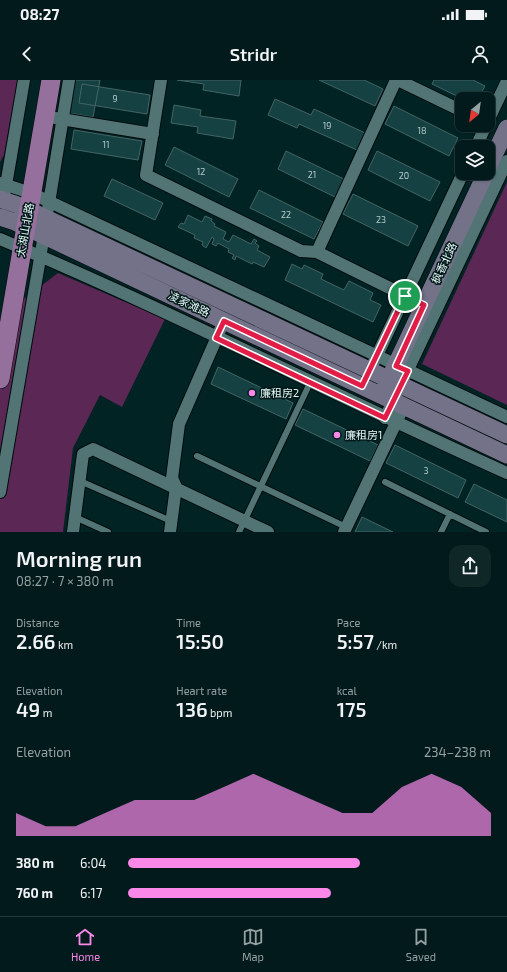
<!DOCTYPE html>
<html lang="en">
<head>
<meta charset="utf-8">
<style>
  :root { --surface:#021a1b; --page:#102728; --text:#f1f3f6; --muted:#96a1a3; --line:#23383a; --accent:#f988e9 }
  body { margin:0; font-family:"Exo 2","Noto Sans SC",sans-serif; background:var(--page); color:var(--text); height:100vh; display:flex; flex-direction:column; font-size:15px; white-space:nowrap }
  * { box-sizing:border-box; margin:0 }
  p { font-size:13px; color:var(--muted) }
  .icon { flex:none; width:22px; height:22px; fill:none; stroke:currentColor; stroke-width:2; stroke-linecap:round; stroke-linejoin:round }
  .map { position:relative; height:452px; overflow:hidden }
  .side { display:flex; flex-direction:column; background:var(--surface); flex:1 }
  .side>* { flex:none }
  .needle { width:26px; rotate:209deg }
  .fabs { position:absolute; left:455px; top:12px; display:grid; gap:8px }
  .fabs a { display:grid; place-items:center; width:40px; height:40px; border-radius:8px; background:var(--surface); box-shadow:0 1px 3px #0004,0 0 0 1px var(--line); font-size:20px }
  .pin { position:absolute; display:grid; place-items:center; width:34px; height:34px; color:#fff; margin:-17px; border:2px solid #fff; border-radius:50%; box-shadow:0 1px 4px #0007 }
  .round { display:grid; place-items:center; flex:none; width:42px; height:42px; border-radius:12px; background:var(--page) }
  .head { display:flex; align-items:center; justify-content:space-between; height:68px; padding:0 16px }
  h1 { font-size:22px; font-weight:600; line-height:30px }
  .figures { display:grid; grid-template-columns:repeat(3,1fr); gap:6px; height:68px; padding:4px 16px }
  .figures div { display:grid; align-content:center }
  .figures b { font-size:20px; font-weight:600 }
  .figures small { font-size:11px; font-weight:400 }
  .figures p { font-size:11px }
  .chart { height:112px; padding:8px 16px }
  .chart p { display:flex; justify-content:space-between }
  .chart svg { width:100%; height:72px; margin-top:4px; fill:var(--accent); opacity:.7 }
  ul { padding:0 16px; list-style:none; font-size:13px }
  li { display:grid; grid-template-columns:64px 48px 1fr; align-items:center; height:30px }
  li i { height:10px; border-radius:5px; background:var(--accent) }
  .status { display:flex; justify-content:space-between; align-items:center; height:28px; padding:0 20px; background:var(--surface); direction:ltr }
  .status svg { height:11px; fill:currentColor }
  header { display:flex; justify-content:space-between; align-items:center; height:52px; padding:0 16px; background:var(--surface); font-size:18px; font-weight:600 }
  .menu { display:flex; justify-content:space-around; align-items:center; height:56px; border-top:1px solid var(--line); background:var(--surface); font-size:11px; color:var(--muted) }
  .menu a { display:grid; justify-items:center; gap:2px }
  .menu .selected { color:var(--accent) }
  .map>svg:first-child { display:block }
  .green { fill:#5b2755 }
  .building { fill:#164142; stroke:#436465 }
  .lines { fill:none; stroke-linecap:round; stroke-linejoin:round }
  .service-casing { stroke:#000b0c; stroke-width:8 }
  .minor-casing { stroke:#000b0c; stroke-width:14 }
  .secondary-casing { stroke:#000b0c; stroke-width:18 }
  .primary-casing { stroke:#000b0c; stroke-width:20 }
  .service { stroke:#527474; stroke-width:6 }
  .minor { stroke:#527474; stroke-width:12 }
  .secondary { stroke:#747288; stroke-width:17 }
  .primary { stroke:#96709d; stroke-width:19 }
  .route-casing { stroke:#fff; stroke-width:8 }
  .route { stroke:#e11d48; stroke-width:5 }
  .poi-dot { fill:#f988e9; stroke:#021919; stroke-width:1.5 }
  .labels { text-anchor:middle; stroke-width:3; stroke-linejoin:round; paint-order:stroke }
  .number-label { font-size:9px; fill:#b2caca }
  .street-label { font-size:11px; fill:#e6f8f8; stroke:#021919 }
  .poi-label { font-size:11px; fill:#e6f8f8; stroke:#021919; text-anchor:start }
</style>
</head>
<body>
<div class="status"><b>08:27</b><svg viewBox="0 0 49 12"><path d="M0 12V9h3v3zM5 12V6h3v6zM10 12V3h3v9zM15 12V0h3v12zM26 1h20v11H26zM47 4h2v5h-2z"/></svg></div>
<header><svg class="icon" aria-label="back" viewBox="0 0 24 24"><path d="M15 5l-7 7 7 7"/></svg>Stridr<svg class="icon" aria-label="person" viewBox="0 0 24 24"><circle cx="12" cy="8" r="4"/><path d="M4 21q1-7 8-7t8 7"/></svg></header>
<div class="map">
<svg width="507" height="452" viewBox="0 0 507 452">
  <rect width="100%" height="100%" fill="#022324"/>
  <path class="green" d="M0 0H18L4 75 0 82Z
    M507 102V325L422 284Z
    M58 193 165 239 122 327 100 315 73 368 63 452H0V237Z"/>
  <path class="building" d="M74 0H100L93 37 68 33Z
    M177 0H241L239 16 203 10 204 4Z
    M319 0H364L383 9 375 26Z
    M434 0H473L485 6 478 19H463L432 4Z
    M82 4 150 15 147 34 79 23Z
    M275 19 311 35 314 29 365 53 357 70 299 44 297 48 268 35Z
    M174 25 201 30 200 36 236 41 233 59 197 53 198 47 171 43Z
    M394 26 458 58 449 76 385 44Z
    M74 50 142 61 138 80 71 69Z
    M174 67 238 99 229 117 165 85Z
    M286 71 346 100 337 118 278 89Z
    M377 71 440 102 430 121 368 90Z
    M112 99 163 123 155 140 104 116Z
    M259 110 323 142 314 159 250 128Z
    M353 114 418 146 408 166 343 134Z
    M188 135 202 142 205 136 212 139 211 141 215 144 214 146 226 152 223 159 229 162 233 155 251 164 254 159 257 161 255 163 259 166 257 170 270 177 264 187 253 182 252 184 236 176 235 180 232 178 234 175 228 172 229 169 218 163 216 166 212 164 214 159 212 157 206 168 202 165 203 162 194 158 195 155 178 147 181 143 184 144Z
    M292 184 302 189 304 185 323 194 321 199 344 210 349 201 373 213 370 220 381 225 373 242 285 200Z
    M218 287 293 323 286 339 211 304Z
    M303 329 378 365 370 381 295 345Z
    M395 365 466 400 458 418 386 383Z
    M474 404 507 420V442L465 422Z
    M362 437 393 452H355Z"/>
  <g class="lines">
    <defs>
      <path id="service" d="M197 376 346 447
        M80 401 171 441
        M385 402 486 452
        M75 437 108 452
        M239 452 310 303
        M441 452 450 434"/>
      <path id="minor" d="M161 0 146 95 301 171 317 172 424 225
        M398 0 462 31
        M55 38 153 54
        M488 41 507 1
        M476 67 486 45
        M0 103 31 113 507 337
        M5 111 24 0
        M48 129 69 0
        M0 159C172 231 337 317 507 393
        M317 172 396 0
        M373 284 463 93
        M385 338 507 81
        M0 412 45 149
        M73 452 83 374 93 369 268 452
        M170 452 176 407 172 398 179 344 224 241
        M344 452 404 326"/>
      <path id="secondary" d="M488 88 507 48
        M0 119 18 125 507 355
        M0 137 15 142 507 375
        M384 310 486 93"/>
      <path id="primary" d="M0 299 51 0"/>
    </defs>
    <use href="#service" class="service-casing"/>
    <use href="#minor" class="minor-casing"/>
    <use href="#secondary" class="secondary-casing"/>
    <use href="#primary" class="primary-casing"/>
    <use href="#service" class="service"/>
    <use href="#minor" class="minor"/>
    <use href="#secondary" class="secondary"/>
    <use href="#primary" class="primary"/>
  </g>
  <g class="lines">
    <defs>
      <path id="route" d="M405 216 424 225 396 286 408 291 385 338 216 258 224 241 362 306Z"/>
    </defs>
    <use href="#route" class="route-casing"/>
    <use href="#route" class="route"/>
  </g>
  <g class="poi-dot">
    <circle cx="252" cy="313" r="4"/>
    <circle cx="337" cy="355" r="4"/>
  </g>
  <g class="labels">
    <g class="number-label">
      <text x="115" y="22">9</text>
      <text x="327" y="49">19</text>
      <text x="422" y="54">18</text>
      <text x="106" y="68">11</text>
      <text x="201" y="95">12</text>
      <text x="312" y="98">21</text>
      <text x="404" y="99">20</text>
      <text x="286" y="138">22</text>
      <text x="381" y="143">23</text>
      <text x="426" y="394">3</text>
    </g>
    <g class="street-label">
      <text transform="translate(25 150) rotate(-80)" y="4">太湖山北路</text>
      <text transform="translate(444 183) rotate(-65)" y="4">枫香北路</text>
      <text transform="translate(189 224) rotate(25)" y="4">凌家滩路</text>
    </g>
    <g class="poi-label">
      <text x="260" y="317">廉租房2</text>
      <text x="345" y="359">廉租房1</text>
    </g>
  </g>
</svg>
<div class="fabs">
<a><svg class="needle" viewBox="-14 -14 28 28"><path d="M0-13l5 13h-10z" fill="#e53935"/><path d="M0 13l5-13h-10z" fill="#96a1a3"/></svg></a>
<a><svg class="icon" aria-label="layers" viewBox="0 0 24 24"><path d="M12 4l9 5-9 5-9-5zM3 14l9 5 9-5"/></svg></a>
</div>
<div class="pin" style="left:405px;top:216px;background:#1e9e55"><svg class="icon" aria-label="arrive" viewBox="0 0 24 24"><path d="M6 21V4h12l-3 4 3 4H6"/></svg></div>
</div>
<section class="side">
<div class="head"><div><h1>Morning run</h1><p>08:27 · 7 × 380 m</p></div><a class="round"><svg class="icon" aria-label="share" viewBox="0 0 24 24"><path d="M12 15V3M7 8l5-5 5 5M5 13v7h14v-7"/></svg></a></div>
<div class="figures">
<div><p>Distance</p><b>2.66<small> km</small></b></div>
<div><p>Time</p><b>15:50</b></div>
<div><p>Pace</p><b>5:57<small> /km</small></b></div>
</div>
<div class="figures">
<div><p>Elevation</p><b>49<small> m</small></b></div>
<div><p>Heart rate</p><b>136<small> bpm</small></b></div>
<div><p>kcal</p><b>175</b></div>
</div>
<div class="chart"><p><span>Elevation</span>234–238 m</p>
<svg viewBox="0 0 160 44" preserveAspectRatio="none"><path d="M0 44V30L10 38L20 38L30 30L40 22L50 22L60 22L70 14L80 6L90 14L100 22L110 30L120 30L130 14L140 6L150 14L160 30V44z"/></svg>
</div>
<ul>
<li><b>380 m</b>6:04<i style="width:64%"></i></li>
<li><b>760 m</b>6:17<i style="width:56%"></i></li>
</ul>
</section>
<nav class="menu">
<a class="selected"><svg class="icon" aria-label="home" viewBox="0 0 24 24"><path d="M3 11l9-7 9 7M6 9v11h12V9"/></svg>Home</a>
<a><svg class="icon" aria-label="map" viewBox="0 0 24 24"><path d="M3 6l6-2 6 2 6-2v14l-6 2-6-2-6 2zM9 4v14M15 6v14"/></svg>Map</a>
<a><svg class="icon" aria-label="saved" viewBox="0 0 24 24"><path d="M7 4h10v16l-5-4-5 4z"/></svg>Saved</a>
</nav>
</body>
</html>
